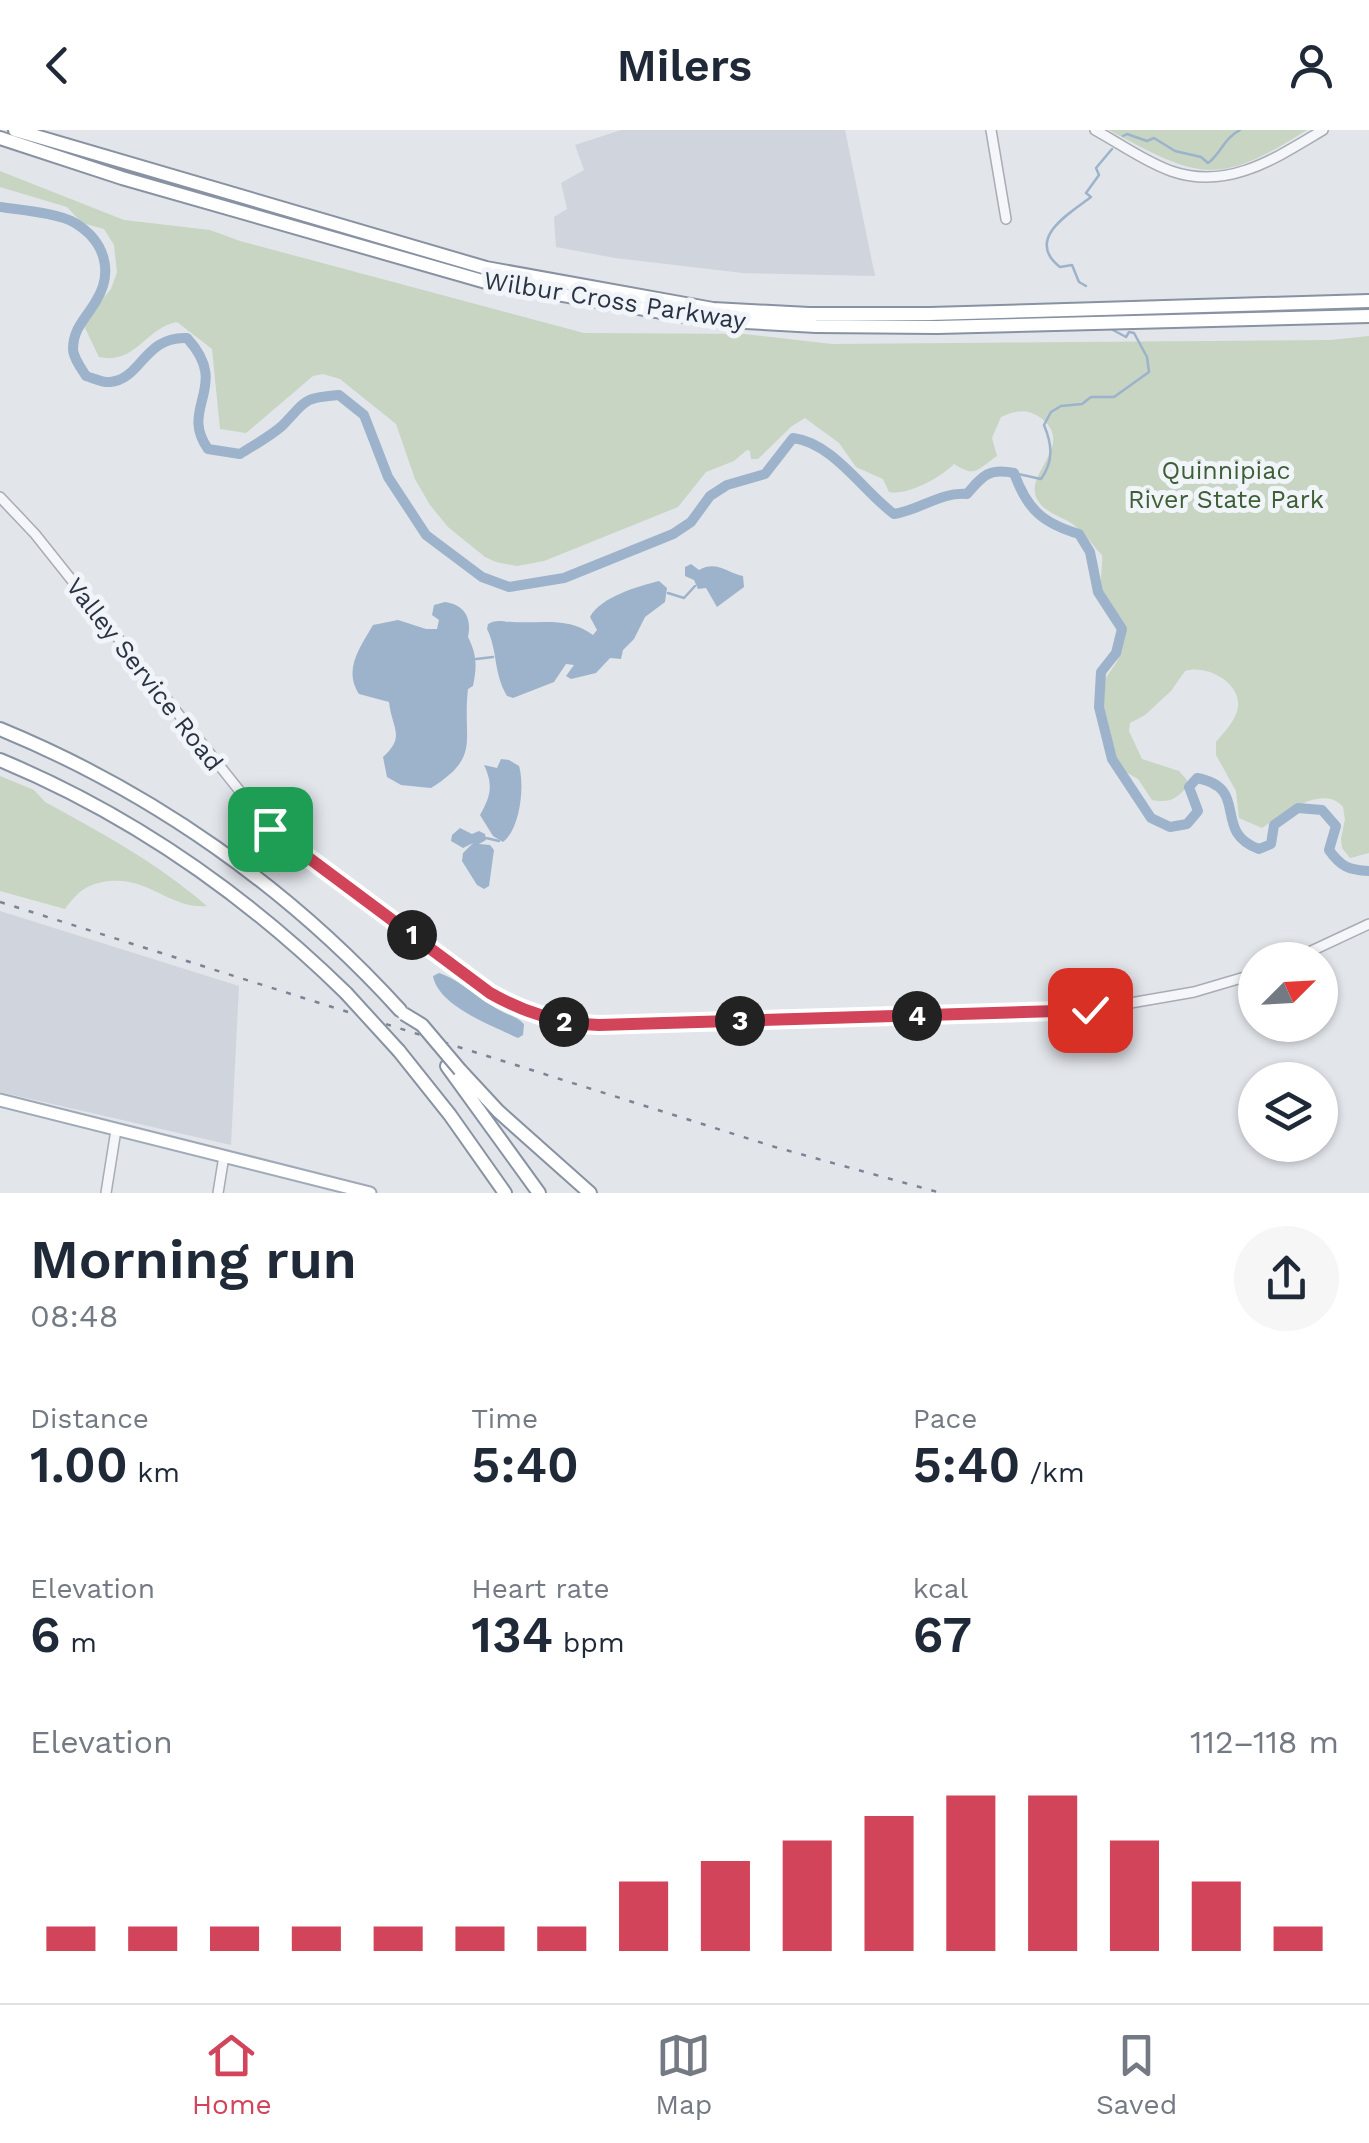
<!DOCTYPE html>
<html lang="en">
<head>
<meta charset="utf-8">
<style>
  :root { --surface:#fff; --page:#f6f6f7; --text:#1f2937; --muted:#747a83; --line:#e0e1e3; --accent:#d24459 }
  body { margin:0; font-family:"Work Sans",sans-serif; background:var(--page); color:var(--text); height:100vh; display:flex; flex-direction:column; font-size:38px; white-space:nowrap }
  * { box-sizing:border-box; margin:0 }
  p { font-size:32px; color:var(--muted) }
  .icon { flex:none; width:55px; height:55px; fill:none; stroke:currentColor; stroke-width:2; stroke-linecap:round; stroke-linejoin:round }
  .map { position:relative; height:1063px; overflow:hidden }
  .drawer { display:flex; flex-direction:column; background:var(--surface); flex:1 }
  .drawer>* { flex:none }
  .needle { width:65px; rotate:66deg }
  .controls { position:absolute; left:1238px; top:812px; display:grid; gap:20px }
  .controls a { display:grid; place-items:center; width:100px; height:100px; border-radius:50%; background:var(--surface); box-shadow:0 2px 8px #0004; font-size:50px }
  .pin { position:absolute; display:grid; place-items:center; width:85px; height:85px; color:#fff; margin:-42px; border-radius:20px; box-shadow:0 5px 15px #0006 }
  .km { position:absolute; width:50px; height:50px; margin:-25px; border-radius:50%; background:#222; color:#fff; font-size:28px; line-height:50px; text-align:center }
  .round { display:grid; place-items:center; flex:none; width:105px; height:105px; border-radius:52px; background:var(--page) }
  .head { display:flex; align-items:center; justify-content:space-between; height:170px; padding:0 30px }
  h1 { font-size:55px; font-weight:600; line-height:75px }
  .figures { display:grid; grid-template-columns:repeat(3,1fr); gap:15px; height:170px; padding:10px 30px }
  .figures div { display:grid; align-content:center }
  .figures b { font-size:50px; font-weight:600 }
  .figures small { font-size:28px; font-weight:400 }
  .figures p { font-size:28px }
  .chart { height:280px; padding:20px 30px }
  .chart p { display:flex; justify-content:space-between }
  .chart svg { width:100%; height:180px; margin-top:10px; stroke:var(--accent); stroke-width:6 }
  header { display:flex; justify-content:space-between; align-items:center; height:130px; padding:0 30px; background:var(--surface); font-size:45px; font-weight:600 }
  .tabs { display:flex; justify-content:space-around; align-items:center; height:140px; border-top:2px solid var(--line); background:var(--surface); font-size:28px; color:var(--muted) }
  .tabs a { display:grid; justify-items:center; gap:5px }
  .tabs .current { color:var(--accent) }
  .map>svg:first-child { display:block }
  .built { fill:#d0d4dd }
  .green { fill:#c7d5c2 }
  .water { fill:#9cb3cb }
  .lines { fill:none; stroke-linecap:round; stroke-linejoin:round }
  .stream { stroke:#9cb3cb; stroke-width:2.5 }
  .river { stroke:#9cb3cb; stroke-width:10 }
  .minor-casing { stroke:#a7acb5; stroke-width:12 }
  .major-casing { stroke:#a0a9b7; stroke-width:15 }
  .highway-casing { stroke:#8892a2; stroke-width:16 }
  .minor { stroke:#f5f6f9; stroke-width:9 }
  .major { stroke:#fff; stroke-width:11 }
  .highway { stroke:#fff; stroke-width:12 }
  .rail { stroke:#7a8495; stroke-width:2.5; stroke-dasharray:5 10; stroke-linecap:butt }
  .highway-bridge-casing { stroke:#8892a2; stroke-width:16; stroke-linecap:butt }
  .highway-bridge { stroke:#fff; stroke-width:12 }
  .route-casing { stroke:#fff; stroke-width:20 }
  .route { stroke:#d24459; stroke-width:12 }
  .labels { text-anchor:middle; stroke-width:10; stroke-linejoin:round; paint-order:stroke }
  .street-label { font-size:25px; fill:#293343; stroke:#f1f4f8 }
  .park-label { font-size:25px; fill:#3e5f36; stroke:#f1f4f8 }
</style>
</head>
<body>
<header><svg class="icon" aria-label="back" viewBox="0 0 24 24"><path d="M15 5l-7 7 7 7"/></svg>Milers<svg class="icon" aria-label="person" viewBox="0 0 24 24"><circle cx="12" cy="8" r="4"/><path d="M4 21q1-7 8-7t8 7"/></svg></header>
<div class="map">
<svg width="1369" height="1063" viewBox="0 0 1369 1063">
  <rect width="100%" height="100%" fill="#e2e5ea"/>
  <path class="built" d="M621 0H845L875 146 743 143 615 128 556 117 554 87 567 79 561 53 584 40 575 15Z
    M0 781 239 856 231 1015 0 962Z"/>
  <path class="green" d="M1109 0H1307C1217 57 1199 49 1109 0Z
    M0 41 124 90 210 100 240 111 584 203 744 204 832 214 1330 210 1369 206V723L1350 728 1342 718 1341 709 1345 689 1343 677C1323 653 1282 685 1262 698L1239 688 1236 661 1216 625V612C1224 602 1236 591 1238 577 1241 552 1206 534 1185 541L1171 561 1145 585 1130 593 1129 601 1142 629 1179 641 1187 650V657C1175 670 1169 673 1152 670L1138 649 1119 638 1100 561C1103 547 1115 539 1119 526 1130 496 1104 484 1101 458 1100 447 1103 436 1102 425 1093 416 1085 403 1075 396 1063 386 1045 384 1037 369 1023 343 1079 313 1038 286 1026 278 1013 281 1001 287L992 308 997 326C976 340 976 348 954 334 941 347 908 366 889 362L883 349 856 337 839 313 805 288 792 296 758 329H751L750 321 747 320 734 331 706 342 678 377 544 431 517 436 496 432 485 427 448 397 430 375 415 349 396 294 340 249 323 244 313 246 246 303 220 299 212 219 177 192C145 198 136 235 99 227L85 198 86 189 111 159 117 142 114 115 104 99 82 93 67 77 0 57Z
    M0 646 34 660 45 672C102 703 157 733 207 776 170 779 150 747 109 751 87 754 78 761 65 779L0 761Z"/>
  <path class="water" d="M691 434 699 440C717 430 727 443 743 446L744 457 717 477 706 458 698 459 694 450 685 446V437Z
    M659 451 667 458 665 472 645 487 634 509 623 520 621 529 610 528 596 543 571 549 566 546 574 535 566 534 554 552 513 568 507 566C493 542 498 521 487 499L488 494C498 489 501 492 512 492 540 494 568 486 593 505L597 500 590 487C600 467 639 456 659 451Z
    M445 472C465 475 472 488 468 507 477 525 477 536 473 556L468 559C462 612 482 626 431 658L401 655 387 647 383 627C406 606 392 599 389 572L359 564C343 539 360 518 373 495L398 490 426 499H437L439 490 432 485 434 475Z
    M501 629 509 630 519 636C525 656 520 699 503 712L493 706 480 685C490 667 494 656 484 635L497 638Z
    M460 698 472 704 479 701 485 704 486 710 479 714 490 715 494 720 489 756 484 759 477 755 462 731 463 723 473 713 463 718 451 711 452 705Z
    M439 843C461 850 481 871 503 882 511 886 517 887 524 894L523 905 518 908C493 896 438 876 433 846Z"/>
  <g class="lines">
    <path class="stream" d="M1123 6 1127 4 1147 11 1154 8 1175 21 1201 27 1208 33C1220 25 1224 8 1240 0
      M1086 156 1079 152 1072 135 1060 137C1024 109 1070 83 1091 67L1086 63 1099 45 1096 38 1112 19
      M1014 343 1041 349C1054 331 1052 314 1044 295L1051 282 1061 276 1082 274 1091 267H1114L1149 242 1147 227 1134 203 1129 202 1126 207 1113 200
      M668 463 684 468 695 456
      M476 529 493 527
      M486 708 499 711"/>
    <path class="river" d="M0 77C20 80 59 83 75 93 105 111 114 142 96 171 87 187 73 198 73 219 73 227 81 238 86 246 93 248 103 253 110 252 141 250 144 206 187 208 232 257 178 277 208 319L240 324C254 315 271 306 283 295 307 270 302 268 339 265L364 285 388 347 426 405 482 447 509 457 564 448 673 404 691 392 710 366 727 355 765 344 793 308C833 313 862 360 894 384 921 380 939 362 967 364 983 345 989 338 1014 343 1027 379 1042 393 1079 404L1090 422 1098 462 1122 499 1116 523 1101 542 1099 577 1112 629 1151 688 1170 697 1187 694 1198 681 1189 657 1197 648C1251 658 1211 702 1259 719L1271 714 1274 695 1298 678 1322 680 1336 696 1329 720C1341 737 1349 740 1369 741"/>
    <defs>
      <path id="minor" d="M991 0 1006 89
        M1095 0C1119 13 1145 32 1171 41 1228 61 1276 28 1323 0
        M0 367 35 404 270 699 502 870 551 889 599 895 1090 880 1194 862 1255 844
        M1292 830 1369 794
        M106 1063 116 1000
        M218 1063 224 1026"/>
      <path id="major" d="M0 970 370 1063"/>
      <path id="highway" d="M15 0 486 138 713 179 809 184H930L1369 171
        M0 8 122 48 486 152 709 190 816 196 937 197 1369 186
        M0 599C153 662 289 758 400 880
        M0 630C130 684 246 765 346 863
        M399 921 450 985 505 1063
        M447 936 539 1063
        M460 940 498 981 590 1063"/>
    </defs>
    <use href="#minor" class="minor-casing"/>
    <use href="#major" class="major-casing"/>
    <use href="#highway" class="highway-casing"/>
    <use href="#minor" class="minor"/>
    <use href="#major" class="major"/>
    <use href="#highway" class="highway"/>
    <path class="rail" d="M0 772 775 1017 941 1063"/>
    <defs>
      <path id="highway-bridge" d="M346 863 399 921
        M404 884 422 895 460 940"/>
    </defs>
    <use href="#highway-bridge" class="highway-bridge-casing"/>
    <use href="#highway-bridge" class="highway-bridge"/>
  </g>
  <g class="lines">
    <defs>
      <path id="route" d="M270 699 490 863C525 883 559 894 599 895L1090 880"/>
    </defs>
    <use href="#route" class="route-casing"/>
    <use href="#route" class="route"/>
  </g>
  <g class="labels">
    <g class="street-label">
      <text transform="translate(615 170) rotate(9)" y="9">Wilbur Cross Parkway</text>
      <text transform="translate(145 544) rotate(52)" y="9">Valley Service Road</text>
    </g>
    <g class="park-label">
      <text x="1226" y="349">Quinnipiac<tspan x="1226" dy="29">River State Park</tspan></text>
    </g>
  </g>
</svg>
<div class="controls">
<a><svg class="needle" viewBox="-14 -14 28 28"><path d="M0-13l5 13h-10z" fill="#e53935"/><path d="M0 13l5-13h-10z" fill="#747a83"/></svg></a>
<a><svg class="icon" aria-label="layers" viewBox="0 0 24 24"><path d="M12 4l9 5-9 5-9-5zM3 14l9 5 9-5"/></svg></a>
</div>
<div class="pin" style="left:270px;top:699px;background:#1e9e55"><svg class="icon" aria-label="arrive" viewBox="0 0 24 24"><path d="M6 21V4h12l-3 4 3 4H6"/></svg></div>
<div class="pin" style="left:1090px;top:880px;background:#d93025"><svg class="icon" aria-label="check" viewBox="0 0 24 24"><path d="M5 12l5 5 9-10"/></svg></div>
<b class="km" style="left:412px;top:805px">1</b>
<b class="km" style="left:564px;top:892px">2</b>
<b class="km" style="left:740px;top:891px">3</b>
<b class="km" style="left:917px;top:886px">4</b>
</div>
<section class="drawer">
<div class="head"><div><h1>Morning run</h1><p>08:48</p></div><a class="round"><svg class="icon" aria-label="share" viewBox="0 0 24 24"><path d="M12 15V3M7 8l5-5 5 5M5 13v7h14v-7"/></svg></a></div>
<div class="figures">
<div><p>Distance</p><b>1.00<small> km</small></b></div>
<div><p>Time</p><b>5:40</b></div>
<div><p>Pace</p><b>5:40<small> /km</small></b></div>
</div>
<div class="figures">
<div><p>Elevation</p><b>6<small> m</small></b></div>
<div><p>Heart rate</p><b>134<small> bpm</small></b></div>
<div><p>kcal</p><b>67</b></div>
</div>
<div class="chart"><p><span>Elevation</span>112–118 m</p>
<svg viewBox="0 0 160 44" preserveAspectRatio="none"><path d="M5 44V38M15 44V38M25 44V38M35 44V38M45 44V38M55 44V38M65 44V38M75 44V27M85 44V22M95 44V17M105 44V11M115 44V6M125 44V6M135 44V17M145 44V27M155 44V38"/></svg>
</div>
</section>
<nav class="tabs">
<a class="current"><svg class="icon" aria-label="home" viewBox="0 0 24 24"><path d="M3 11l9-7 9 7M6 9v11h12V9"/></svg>Home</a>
<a><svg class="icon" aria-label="map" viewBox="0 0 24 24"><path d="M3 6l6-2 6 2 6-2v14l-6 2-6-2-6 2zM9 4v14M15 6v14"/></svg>Map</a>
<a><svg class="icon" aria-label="saved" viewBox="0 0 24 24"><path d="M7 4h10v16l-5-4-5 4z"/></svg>Saved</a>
</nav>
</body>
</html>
